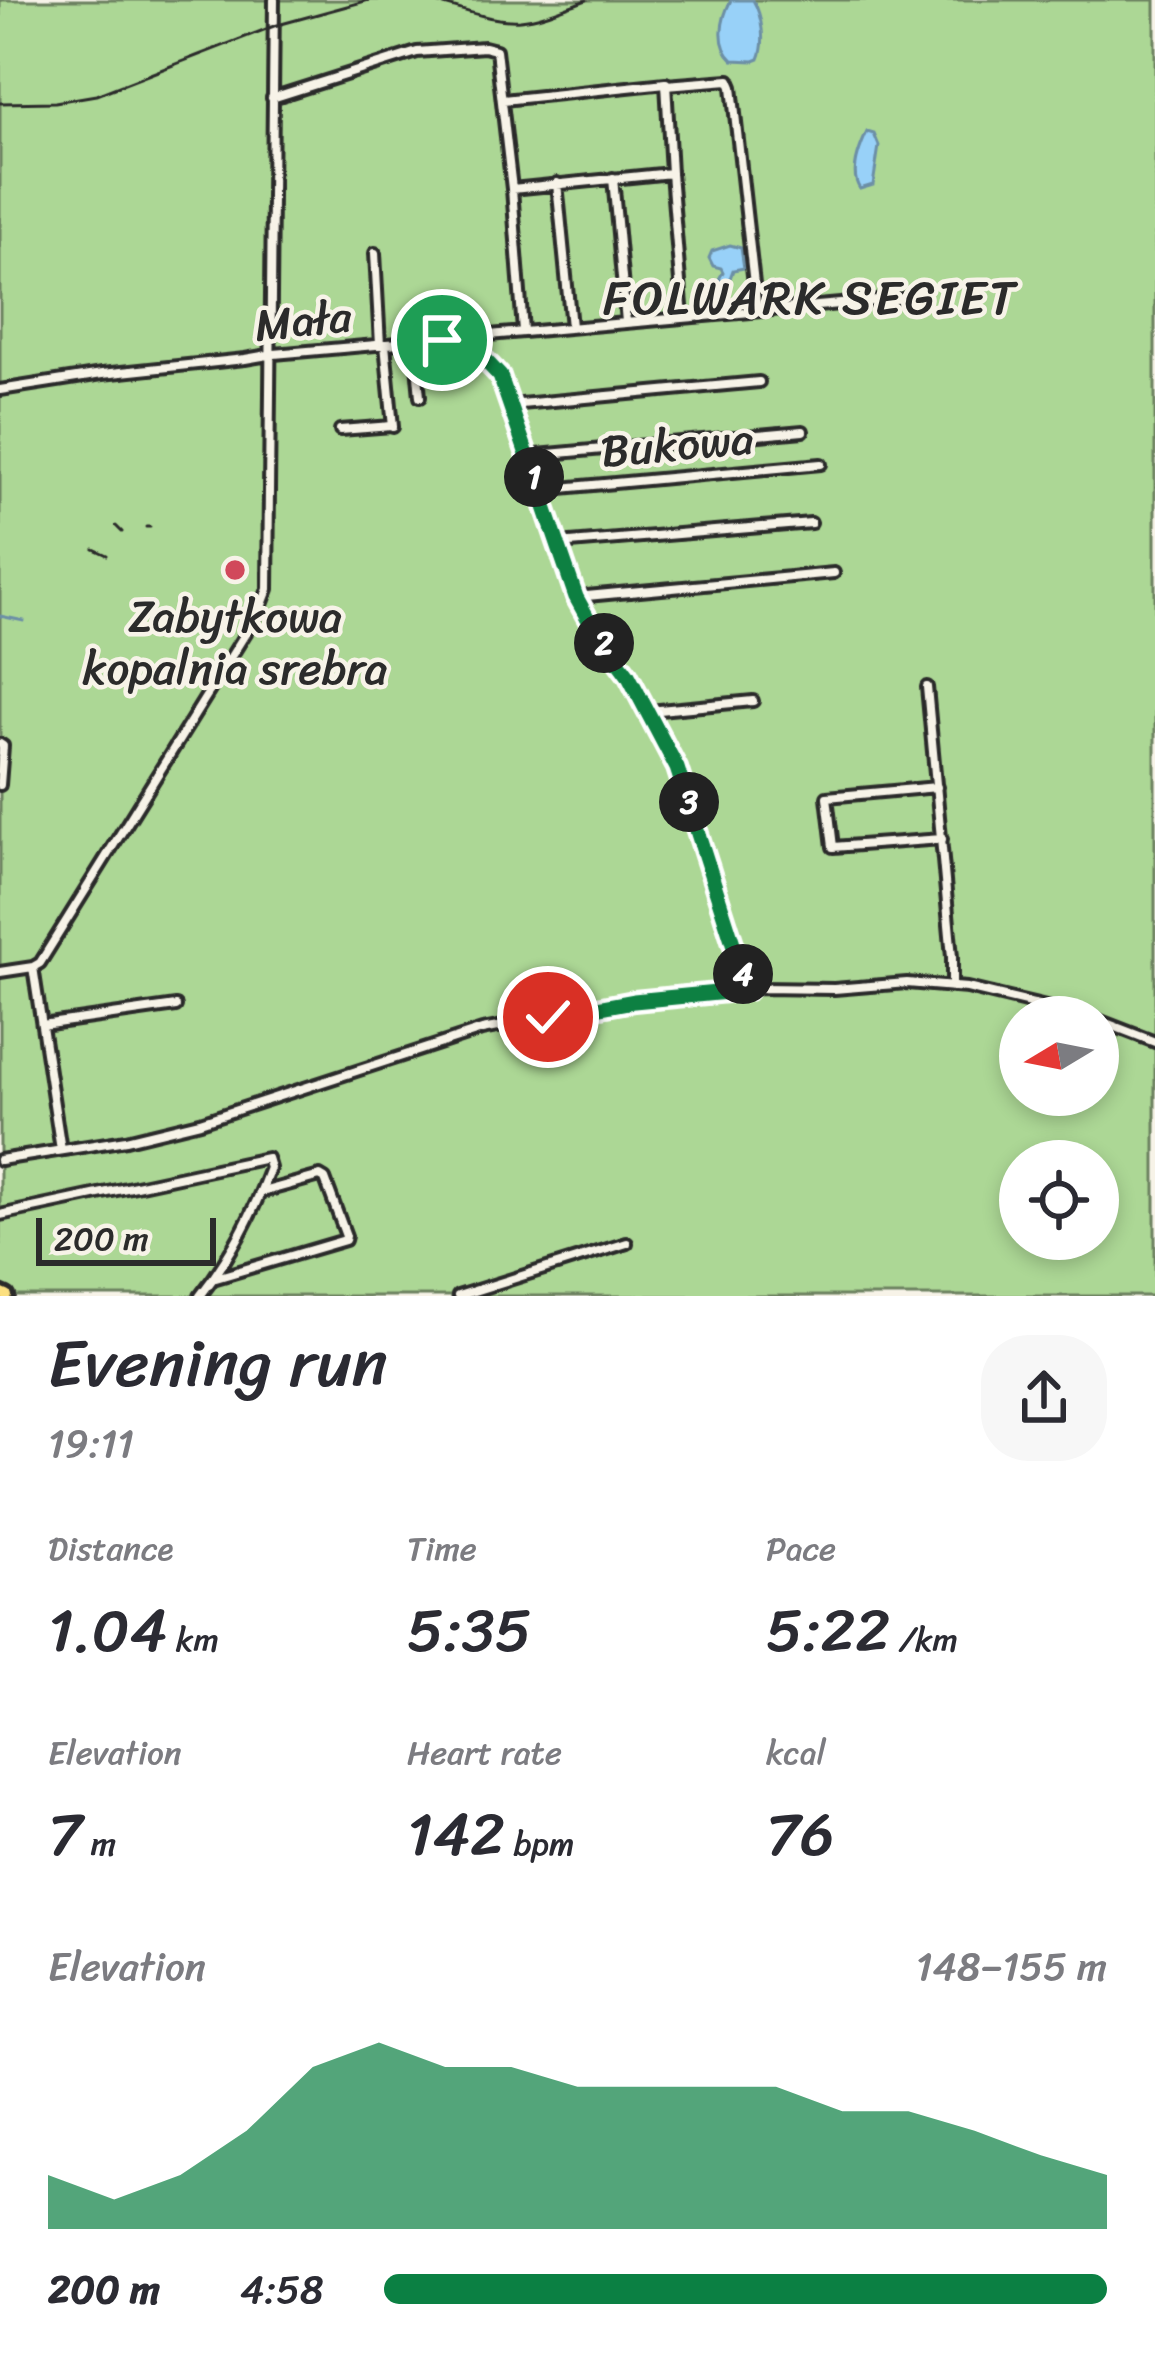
<!DOCTYPE html>
<html lang="en">
<head>
<meta charset="utf-8">
<style>
  :root { --surface:#fff; --page:#f7f7f7; --text:#2b2b33; --muted:#7c7c81; --accent:#0b8043 }
  body { margin:0; font-family:Sriracha,sans-serif; background:var(--page); color:var(--text); height:100vh; display:flex; flex-direction:column; font-size:45px; white-space:nowrap }
  * { box-sizing:border-box; margin:0 }
  p { font-size:39px; color:var(--muted) }
  .icon { flex:none; width:66px; height:66px; fill:none; stroke:currentColor; stroke-width:2; stroke-linecap:round; stroke-linejoin:round }
  .map { position:relative; height:1296px; overflow:hidden }
  .details { display:flex; flex-direction:column; background:var(--surface); flex:1 }
  .details>* { flex:none }
  .needle { width:78px; rotate:260deg }
  .tools { position:absolute; left:999px; top:996px; display:grid; gap:24px }
  .tools a { display:grid; place-items:center; width:120px; height:120px; border-radius:50%; background:var(--surface); box-shadow:0 6px 18px #0003; font-size:60px }
  .scale { position:absolute; left:36px; bottom:30px; width:180px; box-sizing:border-box; padding-left:12px; border:6px solid #2b2b2b; border-top:0; font-size:33px; line-height:42px; white-space:nowrap; color:#2b2b2b; -webkit-text-stroke:9px #f7f3e8; paint-order:stroke }
  .pin { position:absolute; display:grid; place-items:center; width:102px; height:102px; color:#fff; margin:-51px; border:6px solid #fff; border-radius:50%; box-shadow:0 3px 12px #0007 }
  .km { position:absolute; width:60px; height:60px; margin:-30px; border-radius:50%; background:#222; color:#fff; font-size:33px; line-height:60px; text-align:center }
  .round { display:grid; place-items:center; flex:none; width:126px; height:126px; border-radius:48px; background:var(--page) }
  .headline { display:flex; align-items:center; justify-content:space-between; height:204px; padding:0 48px }
  h1 { font-size:66px; font-weight:600; line-height:90px }
  .figures { display:grid; grid-template-columns:repeat(3,1fr); gap:18px; height:204px; padding:12px 48px }
  .figures div { display:grid; align-content:center }
  .figures b { font-size:60px; font-weight:600 }
  .figures small { font-size:33px; font-weight:400 }
  .figures p { font-size:33px }
  .chart { height:336px; padding:24px 48px }
  .chart p { display:flex; justify-content:space-between }
  .chart svg { width:100%; height:216px; margin-top:12px; fill:var(--accent); opacity:.7 }
  ul { padding:0 48px; list-style:none; font-size:39px }
  li { display:grid; grid-template-columns:192px 144px 1fr; align-items:center; height:90px }
  li i { height:30px; border-radius:15px; background:var(--accent) }
  .map>svg:first-child { display:block }
  .green { fill:#acd795; stroke:#6c8160; stroke-width:3; fill-rule:evenodd }
  .water { fill:#98d1f8; stroke:#6c8fa6; stroke-width:3 }
  .lines { fill:none; stroke-linecap:round; stroke-linejoin:round }
  .stream { stroke:#6c8fa6; stroke-width:3 }
  .minor-casing { stroke:#2b2b2b; stroke-width:16 }
  .major-casing { stroke:#2b2b2b; stroke-width:20 }
  .minor { stroke:#f7f3e8; stroke-width:8 }
  .major { stroke:#fce080; stroke-width:10 }
  .rail { stroke:#2b2b2b; stroke-width:3 }
  .route-casing { stroke:#fff; stroke-width:24 }
  .route { stroke:#0b8043; stroke-width:15 }
  .poi-dot { fill:#d1495b; stroke:#f7f3e8; stroke-width:4.5 }
  .labels { text-anchor:middle; stroke-width:9; stroke-linejoin:round; paint-order:stroke }
  .street-label { font-size:45px; fill:#2b2b2b; stroke:#f7f3e8 }
  .poi-label { font-size:45px; fill:#2b2b2b; stroke:#f7f3e8 }
  .neighbourhood-label { font-size:48px; letter-spacing:3px; fill:#2b2b2b; stroke:#f7f3e8 }
</style>
</head>
<body>
<div class="map">
<svg width="1155" height="1296" viewBox="0 0 1155 1296">
  <rect width="100%" height="100%" fill="#f7f3e8"/>
  <filter id="ink" filterUnits="userSpaceOnUse"><feTurbulence type="fractalNoise" baseFrequency=".00833" numOctaves="2"/><feDisplacementMap in="SourceGraphic" scale="24" xChannelSelector="R" yChannelSelector="G"/><feConvolveMatrix kernelMatrix="1 2 1 2 8 2 1 2 1" color-interpolation-filters="sRGB"/></filter>
  <g filter="url(#ink)">
    <path class="green" d="M0 0H1155V1296H0ZM1020 1017H1098V1095H1020ZM1020 1161H1098V1239H1020Z"/>
    <path class="water" d="M731 0H753C762 15 766 43 759 59L754 61 733 60C716 45 721 19 731 0Z
      M867 132 874 134 879 146 873 185 860 189C849 174 859 149 867 132Z
      M730 245 741 248 744 268 733 270 729 281 723 282 719 279 723 272 721 268 713 266 709 258 712 251Z"/>
    <g class="lines">
      <path class="stream" d="M0 616 24 621"/>
      <defs>
        <path id="minor" d="M666 85 729 80 732 87 757 311
          M272 98 417 52 484 47 496 50 512 189 523 331
          M503 100 666 83 671 173 512 189
          M671 173 683 318
          M613 178 626 322
          M557 183 571 327
          M375 253 380 345
          M464 338 500 376 576 597 593 628 628 675 649 711 677 768 748 990
          M415 342 420 397
          M385 344 393 427
          M0 390 102 374 245 359 274 354 920 297
          M510 405 759 382
          M340 430 392 426
          M526 456 803 431
          M539 490 821 464
          M558 544 811 523
          M576 597 834 573
          M927 687 952 957V987
          M649 711 753 701
          M0 744 3 746 0 785
          M937 787 827 797 833 847 942 839
          M33 967 61 1150
          M0 972 33 967 40 963 260 610 268 589 274 0
          M1098 1020 1155 1042
          M42 1025 176 1006
          M0 1160 126 1140 200 1122 482 1030 635 1001 761 988 834 989 907 983 967 988 1088 1017
          M0 1215 267 1158 270 1168C253 1214 230 1258 200 1296
          M216 1278 345 1240 346 1236 325 1179 320 1176 262 1192
          M458 1296 627 1243"/>
        <path id="major" d="M0 1293 7 1296"/>
      </defs>
      <use href="#minor" class="minor-casing"/>
      <use href="#major" class="major-casing"/>
      <use href="#minor" class="minor"/>
      <use href="#major" class="major"/>
      <path class="rail" d="M424 0C455 6 488 22 520 20 543 18 566 7 587 0
        M0 103 55 102 96 95 274 26 369 0
        M116 526 122 532
        M146 527H150
        M94 549 107 555"/>
    </g>
  </g>
  <g class="lines" filter="url(#ink)">
    <defs>
      <path id="route" d="M442 340 464 338 500 376 576 597 593 628 628 675 677 768 748 990 634 1001 548 1017"/>
    </defs>
    <use href="#route" class="route-casing"/>
    <use href="#route" class="route"/>
  </g>
  <circle class="poi-dot" cx="235" cy="570" r="12"/>
  <g class="labels">
    <g class="street-label">
      <text transform="translate(303 320) rotate(-6)" y="16">Mała</text>
      <text transform="translate(677 444) rotate(-5)" y="16">Bukowa</text>
    </g>
    <g class="poi-label">
      <text x="235" y="632">Zabytkowa<tspan x="235" dy="52">kopalnia srebra</tspan></text>
    </g>
    <g class="neighbourhood-label">
      <text x="811" y="314">FOLWARK SEGIET</text>
    </g>
  </g>
</svg>
<div class="tools">
<a><svg class="needle" viewBox="-14 -14 28 28"><path d="M0-13l5 13h-10z" fill="#e53935"/><path d="M0 13l5-13h-10z" fill="#7c7c81"/></svg></a>
<a><svg class="icon" aria-label="locate" viewBox="0 0 24 24"><circle cx="12" cy="12" r="6"/><path d="M12 2v4M12 18v4M2 12h4M18 12h4"/></svg></a>
</div>
<div class="scale">200 m</div>
<div class="pin" style="left:442px;top:340px;background:#1e9e55"><svg class="icon" aria-label="arrive" viewBox="0 0 24 24"><path d="M6 21V4h12l-3 4 3 4H6"/></svg></div>
<div class="pin" style="left:548px;top:1017px;background:#d93025"><svg class="icon" aria-label="check" viewBox="0 0 24 24"><path d="M5 12l5 5 9-10"/></svg></div>
<b class="km" style="left:534px;top:477px">1</b>
<b class="km" style="left:604px;top:643px">2</b>
<b class="km" style="left:689px;top:802px">3</b>
<b class="km" style="left:743px;top:974px">4</b>
</div>
<section class="details">
<div class="headline"><div><h1>Evening run</h1><p>19:11</p></div><a class="round"><svg class="icon" aria-label="share" viewBox="0 0 24 24"><path d="M12 15V3M7 8l5-5 5 5M5 13v7h14v-7"/></svg></a></div>
<div class="figures">
<div><p>Distance</p><b>1.04<small> km</small></b></div>
<div><p>Time</p><b>5:35</b></div>
<div><p>Pace</p><b>5:22<small> /km</small></b></div>
</div>
<div class="figures">
<div><p>Elevation</p><b>7<small> m</small></b></div>
<div><p>Heart rate</p><b>142<small> bpm</small></b></div>
<div><p>kcal</p><b>76</b></div>
</div>
<div class="chart"><p><span>Elevation</span>148–155 m</p>
<svg viewBox="0 0 160 44" preserveAspectRatio="none"><path d="M0 44V33L10 38L20 33L30 24L40 11L50 6L60 11L70 11L80 15L90 15L100 15L110 15L120 20L130 20L140 24L150 29L160 33V44z"/></svg>
</div>
<ul>
<li><b>200 m</b>4:58<i style="width:100%"></i></li>
</ul>
</section>
</body>
</html>
